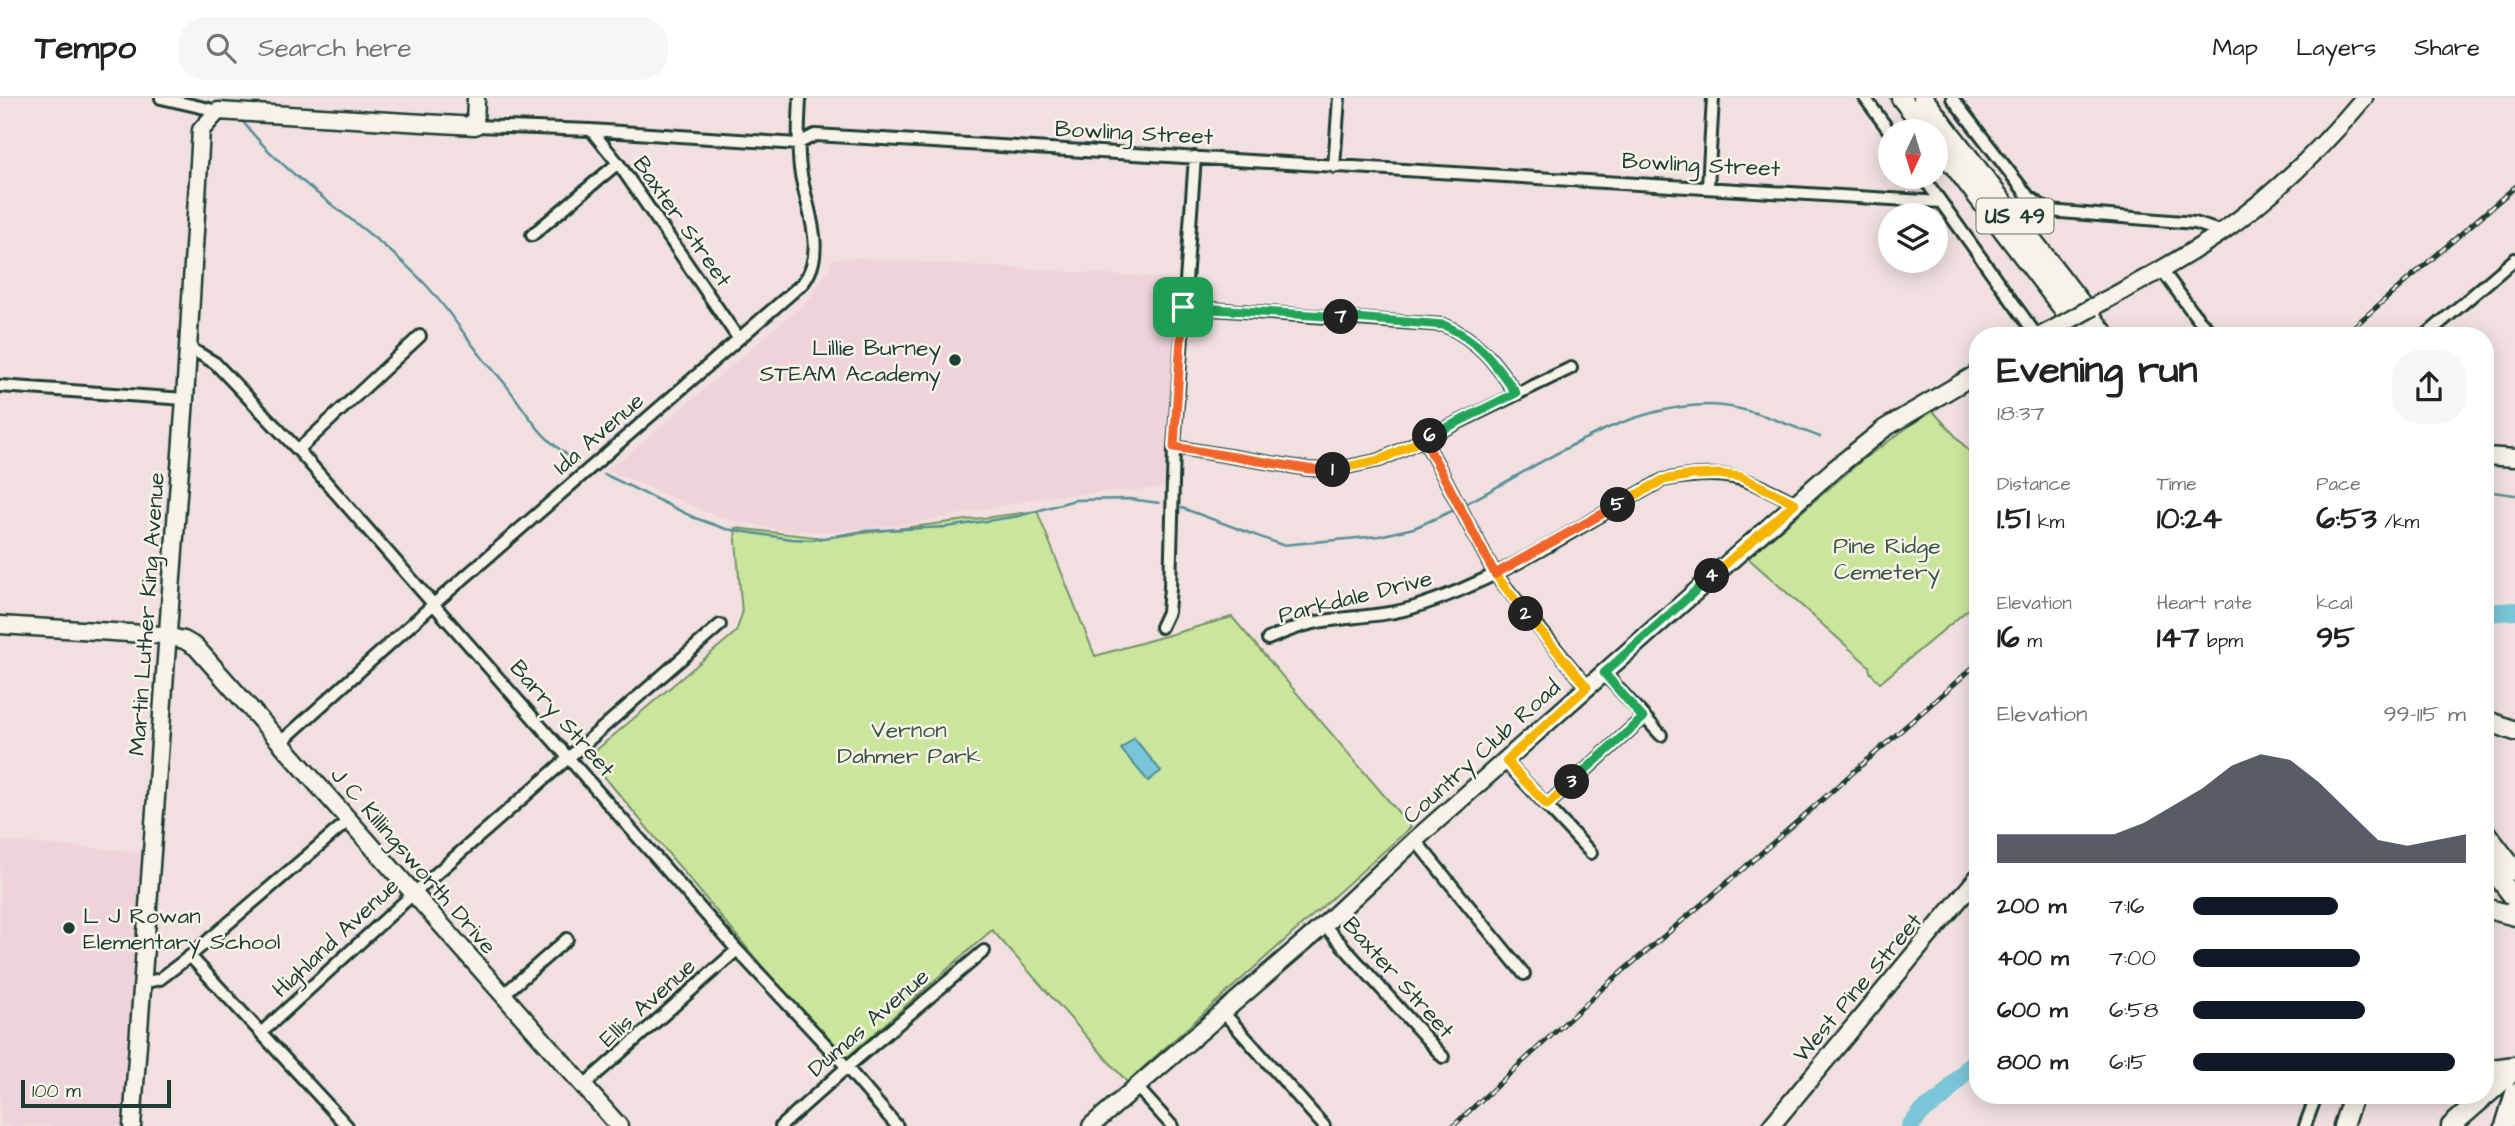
<!DOCTYPE html>
<html lang="en">
<head>
<meta charset="utf-8">
<style>
  :root { --surface:#fff; --page:#f6f6f6; --text:#222; --muted:#767676; --line:#e0e0e0; --accent:#111827 }
  body { margin:0; font-family:"Architects Daughter",sans-serif; background:var(--page); color:var(--text); height:100vh; display:flex; flex-direction:column; font-size:26px; white-space:nowrap }
  * { box-sizing:border-box; margin:0 }
  p { font-size:23px; color:var(--muted) }
  .icon { flex:none; width:38px; height:38px; fill:none; stroke:currentColor; stroke-width:2; stroke-linecap:round; stroke-linejoin:round }
  .map { position:relative; flex:1; overflow:hidden }
  .details { position:absolute; left:1969px; top:229px; width:525px; height:777px; display:flex; flex-direction:column; background:var(--surface); border-radius:28px; box-shadow:0 4px 18px #0003 }
  .details>* { flex:none }
  .needle { width:46px; rotate:184deg }
  .fabs { position:absolute; left:1878px; top:21px; display:grid; gap:14px }
  .fabs a { display:grid; place-items:center; width:70px; height:70px; border-radius:50%; background:var(--surface); box-shadow:0 4px 18px #0003; font-size:35px }
  .scale { position:absolute; left:21px; bottom:18px; width:150px; box-sizing:border-box; padding-left:7px; border:4px solid #1f3d34; border-top:0; font-size:19px; line-height:24px; white-space:nowrap; color:#1f3d34; -webkit-text-stroke:5px #f7f3e8; paint-order:stroke }
  .pin { position:absolute; display:grid; place-items:center; width:60px; height:60px; color:#fff; margin:-30px; border-radius:14px; box-shadow:0 4px 10px #0006 }
  .km { position:absolute; width:35px; height:35px; margin:-18px; border-radius:50%; background:#222; color:#fff; font-size:19px; line-height:35px; text-align:center }
  .round { display:grid; place-items:center; flex:none; width:74px; height:74px; border-radius:28px; background:var(--page) }
  .head { display:flex; align-items:center; justify-content:space-between; height:119px; padding:0 28px }
  h1 { font-size:38px; font-weight:700; line-height:52px }
  .stats { display:grid; grid-template-columns:repeat(3,1fr); gap:10px; height:119px; padding:7px 28px }
  .stats div { display:grid; align-content:center }
  .stats b { font-size:30px; font-weight:700 }
  .stats small { font-size:19px; font-weight:400 }
  .stats p { font-size:19px }
  .chart { height:196px; padding:14px 28px }
  .chart p { display:flex; justify-content:space-between }
  .chart svg { width:100%; height:126px; margin-top:7px; fill:var(--accent); opacity:.7 }
  ul { padding:0 28px; list-style:none; font-size:23px }
  li { display:grid; grid-template-columns:112px 84px 1fr; align-items:center; height:52px }
  li i { height:18px; border-radius:9px; background:var(--accent) }
  header { display:flex; align-items:center; gap:42px; box-sizing:border-box; height:98px; padding:0 35px; background:var(--surface); border-bottom:2px solid var(--line) }
  header strong { font-size:33px }
  nav { display:flex; gap:38px; margin-inline-start:auto; font-size:24px }
  .search { width:490px; height:63px; background:var(--page); display:flex; align-items:center; gap:18px; box-sizing:border-box; padding:0 24px; border-radius:28px; color:var(--muted); font-size:26px }
  .map>svg:first-child { display:block }
  .built { fill:#efd3db }
  .green { fill:#cae69d; stroke:#749268; stroke-width:2 }
  .water { fill:#7ac6d8; stroke:#568f96; stroke-width:2 }
  .lines { fill:none; stroke-linecap:round; stroke-linejoin:round }
  .stream { stroke:#568f96; stroke-width:2.5 }
  .river { stroke:#7ac6d8; stroke-width:18 }
  .street-casing { stroke:#1f3d34; stroke-width:16 }
  .secondary-casing { stroke:#1f3d34; stroke-width:21 }
  .primary-casing { stroke:#1f3d34; stroke-width:23 }
  .street { stroke:#f7f3e8; stroke-width:10 }
  .secondary { stroke:#f7f3e8; stroke-width:16 }
  .primary { stroke:#f7f3e8; stroke-width:18 }
  .rail-casing { stroke:#1f3d34; stroke-width:5 }
  .rail { stroke:#f7f3e8; stroke-width:2.5; stroke-dasharray:8; stroke-linecap:butt }
  .secondary-bridge-casing { stroke:#1f3d34; stroke-width:21; stroke-linecap:butt }
  .secondary-bridge { stroke:#f7f3e8; stroke-width:16 }
  .split-1-casing { stroke:#fff; stroke-width:14 }
  .split-2-casing { stroke:#fff; stroke-width:14 }
  .split-3-casing { stroke:#fff; stroke-width:14 }
  .split-4-casing { stroke:#fff; stroke-width:14 }
  .split-5-casing { stroke:#fff; stroke-width:14 }
  .split-6-casing { stroke:#fff; stroke-width:14 }
  .split-7-casing { stroke:#fff; stroke-width:14 }
  .split-8-casing { stroke:#fff; stroke-width:14 }
  .split-1 { stroke:#f0652b; stroke-width:9 }
  .split-2 { stroke:#f5b400; stroke-width:9 }
  .split-3 { stroke:#f5b400; stroke-width:9 }
  .split-4 { stroke:#22a559; stroke-width:9 }
  .split-5 { stroke:#f5b400; stroke-width:9 }
  .split-6 { stroke:#f0652b; stroke-width:9 }
  .split-7 { stroke:#22a559; stroke-width:9 }
  .split-8 { stroke:#22a559; stroke-width:9 }
  .poi-dot { fill:#1f3d34; stroke:#f7f3e8; stroke-width:2.5 }
  .labels { text-anchor:middle; stroke-width:5; stroke-linejoin:round; paint-order:stroke }
  .shield { fill:#f7f3e8; stroke:#60746a; stroke-width:2 }
  .shield-label { font-size:21px; font-weight:bold; fill:#1f3d34 }
  .street-label { font-size:23px; fill:#1f3d34; stroke:#f7f3e8 }
  .poi-label { font-size:23px; fill:#1f3d34; stroke:#f7f3e8; text-anchor:end }
  .park-label { font-size:23px; fill:#395644; stroke:#f7f3e8 }
</style>
</head>
<body>
<header>
<strong>Tempo</strong>
<div class="search"><svg class="icon" aria-label="search" viewBox="0 0 24 24"><circle cx="10" cy="10" r="6"/><path d="M15 15l6 6"/></svg>Search here</div>
<nav><a>Map</a><a>Layers</a><a>Share</a></nav>
</header>
<div class="map">
<svg width="2515" height="1028" viewBox="0 0 2515 1028">
  <rect width="100%" height="100%" fill="#f2e0e0"/>
  <filter id="ink" filterUnits="userSpaceOnUse"><feTurbulence type="fractalNoise" baseFrequency=".0143" numOctaves="2"/><feDisplacementMap in="SourceGraphic" scale="14" xChannelSelector="R" yChannelSelector="G"/><feConvolveMatrix kernelMatrix="1 2 1 2 8 2 1 2 1" color-interpolation-filters="sRGB"/></filter>
  <g filter="url(#ink)">
    <path class="built" d="M832 160H861L1177 181 1166 390 1051 398 915 425 836 434 778 432 715 418 605 371 625 359 809 201 830 169Z
      M0 743 144 754 124 1028H0Z"/>
    <path class="green" d="M1932 312 1977 362V504L1880 585 1870 574 1869 568 1748 460 1861 363Z
      M1037 413 1095 558 1232 519 1411 729 1127 984 992 832 842 964 588 659 736 534 742 516 735 430 824 440Z"/>
    <path class="water" d="M1134 640 1161 673 1148 683 1121 651Z"/>
    <g class="lines">
      <path class="stream" d="M243 24C294 89 370 127 426 187 448 211 465 238 485 263 493 272 502 281 509 291 534 325 541 341 578 364
        M604 376 695 420 726 431 791 441 812 442 864 433 947 429 1019 418 1075 402 1130 401 1159 405
        M2485 393 2515 397
        M1467 405C1543 366 1619 308 1708 307 1745 307 1786 326 1820 339
        M1182 410 1282 447 1379 438 1414 430 1452 413"/>
      <path class="river" d="M2485 515 2515 513
        M1910 1028 1922 1014 1942 1000 1978 959"/>
      <defs>
        <path id="street" d="M161 0 218 13
          M1865 0 1890 34
          M1952 0 2028 98 2049 113 2195 125 2222 134
          M475 28 591 32 797 46 815 37 1941 104
          M591 32 618 65 738 240
          M1334 69 1339 0
          M1923 79 2037 238
          M1708 89 1713 0
          M532 137 618 65
          M2162 172 2194 216 2214 238
          M1183 209 1444 227C1480 243 1494 264 1516 295
          M2425 238 2515 161
          M188 249 215 265 298 352 737 852 842 964 897 1028
          M0 288 185 301
          M1424 341 1495 476 1587 589
          M1174 349 1308 371 1333 372 1380 362 1571 270
          M298 352 420 238
          M1161 529 1168 514 1170 490 1174 349 1195 59
          M1268 541C1284 534 1301 527 1318 524 1352 518 1385 519 1418 508 1505 480 1583 425 1663 382 1723 371 1742 377 1795 405
          M1604 575 1661 637
          M281 644 435 505 803 185C829 152 804 106 800 70 797 46 799 24 800 0
          M1505 663 1591 755
          M1547 707 1643 620
          M1415 742 1524 876
          M1324 827 1443 959
          M190 858 347 1028
          M143 885 160 881 190 858 349 722
          M503 897 567 841
          M1223 914 1324 1028
          M262 934 413 796 720 527
          M584 987 737 852
          M1136 988 1172 1028
          M781 1028 847 969 984 853
          M2305 1028 2316 998"/>
        <path id="secondary" d="M2093 209C2135 186 2178 164 2219 136 2272 99 2322 50 2364 0
          M2040 238 2059 228
          M2485 358 2515 360
          M0 527 161 537 184 542 196 549 619 1028
          M132 1028 185 301 201 32 218 13 475 28 476 0
          M1091 1028 1324 827 1415 742 1832 373 1885 330 1978 275
          M1771 1028 1978 779"/>
        <path id="primary" d="M1901 0 1927 33
          M1923 0 2106 238
          M1936 44 2084 238
          M2485 622 2515 633
          M2485 734 2515 773
          M2485 762 2515 801
          M2485 810 2515 818
          M2485 972 2515 968
          M2343 1028 2353 998
          M2451 1028 2515 972
          M2505 1028 2515 995"/>
      </defs>
      <use href="#street" class="street-casing"/>
      <use href="#secondary" class="secondary-casing"/>
      <use href="#primary" class="primary-casing"/>
      <use href="#street" class="street"/>
      <use href="#secondary" class="secondary"/>
      <use href="#primary" class="primary"/>
      <defs>
        <path id="rail" d="M2343 238 2515 89
          M1453 1028 1604 889 1735 778 1978 565"/>
      </defs>
      <use href="#rail" class="rail-casing"/>
      <use href="#rail" class="rail"/>
      <defs>
        <path id="secondary-bridge" d="M2059 228 2093 209"/>
      </defs>
      <use href="#secondary-bridge" class="secondary-bridge-casing"/>
      <use href="#secondary-bridge" class="secondary-bridge"/>
    </g>
  </g>
  <g class="lines" filter="url(#ink)">
    <defs>
      <path id="split-1" d="M1183 209 1174 349 1308 371 1333 372"/>
      <path id="split-2" d="M1333 372 1380 362 1424 341 1495 476 1526 516"/>
      <path id="split-3" d="M1526 516 1587 589 1506 663 1547 707 1572 684"/>
      <path id="split-4" d="M1572 684 1643 620 1604 575 1712 478"/>
      <path id="split-5" d="M1618 407 1663 382 1692 377 1718 376 1741 379 1795 405 1712 478"/>
      <path id="split-6" d="M1430 338 1424 341 1495 476 1618 407"/>
      <path id="split-7" d="M1341 219 1444 227C1480 243 1494 264 1516 295L1430 338"/>
      <path id="split-8" d="M1183 209 1341 219"/>
    </defs>
    <use href="#split-1" class="split-1-casing"/>
    <use href="#split-2" class="split-2-casing"/>
    <use href="#split-3" class="split-3-casing"/>
    <use href="#split-4" class="split-4-casing"/>
    <use href="#split-5" class="split-5-casing"/>
    <use href="#split-6" class="split-6-casing"/>
    <use href="#split-7" class="split-7-casing"/>
    <use href="#split-8" class="split-8-casing"/>
    <use href="#split-1" class="split-1"/>
    <use href="#split-2" class="split-2"/>
    <use href="#split-3" class="split-3"/>
    <use href="#split-4" class="split-4"/>
    <use href="#split-5" class="split-5"/>
    <use href="#split-6" class="split-6"/>
    <use href="#split-7" class="split-7"/>
    <use href="#split-8" class="split-8"/>
  </g>
  <g class="poi-dot">
    <circle cx="955" cy="262" r="7"/>
    <circle cx="69" cy="830" r="7"/>
  </g>
  <g class="labels">
    <rect class="shield" x="1976.5" y="100.5" width="77" height="35" rx="5"/>
    <g class="shield-label">
      <text x="2015" y="125">US 49</text>
    </g>
    <g class="street-label">
      <text transform="translate(1134 34) rotate(3)" y="8">Bowling Street</text>
      <text transform="translate(1701 66) rotate(3)" y="8">Bowling Street</text>
      <text transform="translate(683 123) rotate(55)" y="8">Baxter Street</text>
      <text transform="translate(598 335) rotate(-41)" y="8">Ida Avenue</text>
      <text transform="translate(1355 498) rotate(-14)" y="8">Parkdale Drive</text>
      <text transform="translate(146 516) rotate(-86)" y="8">Martin Luther King Avenue</text>
      <text transform="translate(563 620) rotate(49)" y="8">Barry Street</text>
      <text transform="translate(1481 653) rotate(-42)" y="8">Country Club Road</text>
      <text transform="translate(414 762) rotate(49)" y="8">J C Killingsworth Drive</text>
      <text transform="translate(335 839) rotate(-43)" y="8">Highland Avenue</text>
      <text transform="translate(1399 879) rotate(48)" y="8">Baxter Street</text>
      <text transform="translate(1857 889) rotate(-50)" y="8">West Pine Street</text>
      <text transform="translate(647 904) rotate(-42)" y="8">Ellis Avenue</text>
      <text transform="translate(868 924) rotate(-41)" y="8">Dumas Avenue</text>
    </g>
    <g class="poi-label">
      <text x="941" y="257">Lillie Burney<tspan x="941" dy="26">STEAM Academy</tspan></text>
      <text x="83" y="825" text-anchor="start">L J Rowan<tspan x="83" dy="26">Elementary School</tspan></text>
    </g>
    <g class="park-label">
      <text x="1887" y="455">Pine Ridge<tspan x="1887" dy="26">Cemetery</tspan></text>
      <text x="909" y="639">Vernon<tspan x="909" dy="26">Dahmer Park</tspan></text>
    </g>
  </g>
</svg>
<div class="fabs">
<a><svg class="needle" viewBox="-14 -14 28 28"><path d="M0-13l5 13h-10z" fill="#e53935"/><path d="M0 13l5-13h-10z" fill="#767676"/></svg></a>
<a><svg class="icon" aria-label="layers" viewBox="0 0 24 24"><path d="M12 4l9 5-9 5-9-5zM3 14l9 5 9-5"/></svg></a>
</div>
<div class="scale">100 m</div>
<div class="pin" style="left:1183px;top:209px;background:#1e9e55"><svg class="icon" aria-label="arrive" viewBox="0 0 24 24"><path d="M6 21V4h12l-3 4 3 4H6"/></svg></div>
<b class="km" style="left:1333px;top:372px">1</b>
<b class="km" style="left:1526px;top:516px">2</b>
<b class="km" style="left:1572px;top:684px">3</b>
<b class="km" style="left:1712px;top:478px">4</b>
<b class="km" style="left:1618px;top:407px">5</b>
<b class="km" style="left:1430px;top:338px">6</b>
<b class="km" style="left:1341px;top:219px">7</b>
<section class="details">
<div class="head"><div><h1>Evening run</h1><p>18:37</p></div><a class="round"><svg class="icon" aria-label="share" viewBox="0 0 24 24"><path d="M12 15V3M7 8l5-5 5 5M5 13v7h14v-7"/></svg></a></div>
<div class="stats">
<div><p>Distance</p><b>1.51<small> km</small></b></div>
<div><p>Time</p><b>10:24</b></div>
<div><p>Pace</p><b>6:53<small> /km</small></b></div>
</div>
<div class="stats">
<div><p>Elevation</p><b>16<small> m</small></b></div>
<div><p>Heart rate</p><b>147<small> bpm</small></b></div>
<div><p>kcal</p><b>95</b></div>
</div>
<div class="chart"><p><span>Elevation</span>99–115 m</p>
<svg viewBox="0 0 160 44" preserveAspectRatio="none"><path d="M0 44V34L10 34L20 34L30 34L40 34L50 30L60 24L70 18L80 10L90 6L100 8L110 16L120 26L130 36L140 38L150 36L160 34V44z"/></svg>
</div>
<ul>
<li><b>200 m</b>7:16<i style="width:53%"></i></li>
<li><b>400 m</b>7:00<i style="width:61%"></i></li>
<li><b>600 m</b>6:58<i style="width:63%"></i></li>
<li><b>800 m</b>6:15<i style="width:96%"></i></li>
</ul>
</section>
</div>
</body>
</html>
